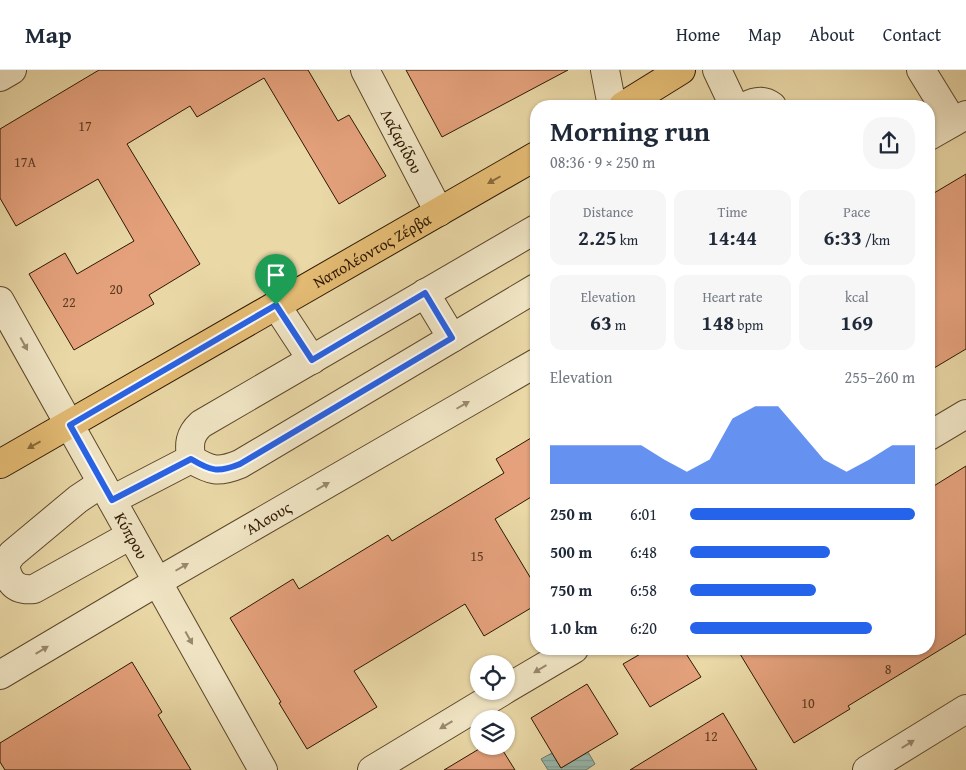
<!DOCTYPE html>
<html lang="en">
<head>
<meta charset="utf-8">
<style>
  :root { --surface:#fff; --page:#f6f6f7; --text:#1f2937; --muted:#747a83; --line:#e0e1e3; --accent:#2563eb }
  body { margin:0; font-family:"Gentium Book Plus",serif; background:var(--page); color:var(--text); height:100vh; display:flex; flex-direction:column; font-size:19px; white-space:nowrap }
  * { box-sizing:border-box; margin:0 }
  p { font-size:16px; color:var(--muted) }
  .icon { flex:none; width:28px; height:28px; fill:none; stroke:currentColor; stroke-width:2; stroke-linecap:round; stroke-linejoin:round }
  .map { position:relative; flex:1; overflow:hidden }
  .sheet { position:absolute; left:530px; top:30px; width:405px; height:555px; display:flex; flex-direction:column; background:var(--surface); border-radius:20px; box-shadow:0 1px 4px #0004 }
  .sheet>* { flex:none }
  .tools { position:absolute; left:470px; top:585px; display:grid; gap:10px }
  .tools a { display:grid; place-items:center; width:45px; height:45px; border-radius:50%; background:var(--surface); box-shadow:0 1px 4px #0004; font-size:25px }
  .pin { position:absolute; display:grid; place-items:center; width:42px; height:42px; color:#fff; margin:-51px -21px; border-radius:50% 50% 50% 0; rotate:-45deg; box-shadow:0 0 5px #0007 }
  .pin .icon { rotate:45deg }
  .round { display:grid; place-items:center; flex:none; width:52px; height:52px; border-radius:20px; background:var(--page) }
  .overview { display:flex; align-items:center; justify-content:space-between; height:85px; padding:0 20px }
  h1 { font-size:28px; font-weight:800; line-height:38px }
  .stats { display:grid; grid-template-columns:repeat(3,1fr); gap:8px; height:85px; padding:5px 20px }
  .stats div { display:grid; align-content:center; border-radius:12px; background:var(--page); text-align:center }
  .stats b { font-size:21px; font-weight:800 }
  .stats small { font-size:14px; font-weight:400 }
  .stats p { font-size:14px }
  .chart { height:140px; padding:10px 20px }
  .chart p { display:flex; justify-content:space-between }
  .chart svg { width:100%; height:90px; margin-top:5px; fill:var(--accent); opacity:.7 }
  ul { padding:0 20px; list-style:none; font-size:16px }
  li { display:grid; grid-template-columns:80px 60px 1fr; align-items:center; height:38px }
  li i { height:12px; border-radius:6px; background:var(--accent) }
  header { display:flex; align-items:center; gap:30px; box-sizing:border-box; height:70px; padding:0 25px; background:var(--surface); border-bottom:1px solid var(--line) }
  header strong { font-size:24px }
  nav { display:flex; gap:28px; margin-inline-start:auto; font-size:18px }
  .map>svg:first-child { display:block }
  .water { fill:url(#water-rules); stroke:#6d7869 }
  .building { fill:#e4a17c; stroke:#2d1701 }
  .lines { fill:none; stroke-linecap:round; stroke-linejoin:round }
  .minor-casing { stroke:#5c472a; stroke-width:30 }
  .major-casing { stroke:#2d1701; stroke-width:30 }
  .minor { stroke:#f1e6c6; stroke-width:28 }
  .major { stroke:#e5bc74; stroke-width:28 }
  .oneway { fill:#896a3a }
  .oneway2 { fill:#99896d }
  .route-casing { stroke:#fff; stroke-width:10 }
  .route { stroke:#2563eb; stroke-width:6 }
  .labels { text-anchor:middle; stroke-width:4; stroke-linejoin:round; paint-order:stroke }
  .number-label { font-size:14px; fill:#5b3a20 }
  .street-label { font-size:16px; fill:#2d1701; stroke:#f1e6c6 }
</style>
</head>
<body>
<header>
<strong>Map</strong>
<nav><a>Home</a><a>Map</a><a>About</a><a>Contact</a></nav>
</header>
<div class="map">
<svg width="966" height="700" viewBox="0 0 966 700">
  <defs>
    <pattern id="water-rules" width="6" height="5" patternUnits="userSpaceOnUse" patternTransform="scale(1.25)"><rect width="6" height="5" fill="#98b9ae"/><path d="M0 2.5h6" fill="none" stroke="#839e94"/></pattern>
  </defs>
  <rect width="100%" height="100%" fill="#ead8a7"/>
  <filter id="stains"><feTurbulence type="fractalNoise" baseFrequency=".004" numOctaves="4"/><feColorMatrix values="0 0 0 0 .2 0 0 0 0 .09 0 0 0 0 .02 0 0 0 .5 -.17"/></filter>
  <radialGradient id="worn" r=".72"><stop offset=".6" stop-color="#630" stop-opacity="0"/><stop offset="1" stop-color="#630" stop-opacity=".3"/></radialGradient>
  <path class="water" d="M588 682 595 694 586 700H548L541 689 552 683 561 698Z"/>
  <path class="building" d="M99 0H308L338 51 349 45 386 106 339 134 264 8 197 47 190 36 127 74 200 194 149 225 154 234 74 280 29 204 65 183 77 204 134 171 98 109 16 156 0 128V59Z
    M406 0H568L442 67Z
    M966 104V279L929 301V126Z
    M536 365V424L495 449 536 517V535L484 566 465 534 354 601 377 637 307 679 279 633 281 632 230 548 293 509 299 519 388 465 392 471 504 403 496 389Z
    M966 396V564L848 636 850 639 794 673 737 579H929V419Z
    M649 579H683L701 607 650 637 623 594Z
    M132 592 162 642 158 645 191 700H5L0 692V673Z
    M587 614 618 664 561 698 531 648Z
    M723 643 757 700H630Z
    M484 676H500L515 700H444Z"/>
  <g class="lines">
    <defs>
      <g id="minor">
        <path id="s1" d="M365 0 439 142"/>
        <path d="M605 0 612 36"/>
        <path d="M717 0 734 36"/>
        <path d="M921 0 953 52"/>
        <path d="M0 7 12 0"/>
        <path d="M746 36C755 31 764 30 772 36"/>
        <path d="M929 66 966 45"/>
        <path d="M425 223 452 268"/>
        <path id="s2" d="M0 231 263 700"/>
        <path d="M276 235 312 290"/>
        <path d="M929 366 966 344"/>
        <path d="M191 389C189 374 189 365 201 354L536 159"/>
        <path d="M191 389C211 401 218 403 240 394L536 218"/>
        <path d="M102 413 78 429 12 484 5 494C8 512 15 521 34 519L131 465"/>
        <path d="M112 430 191 389"/>
        <path id="s3" d="M0 605 157 512 536 293"/>
        <path d="M506 619 574 579"/>
        <path d="M372 700 503 621"/>
        <path d="M867 700 966 639"/>
      </g>
      <g id="major">
        <path d="M623 36 681 0"/>
        <path id="s4" d="M0 394 536 86"/>
      </g>
    </defs>
    <use href="#minor" class="minor-casing"/>
    <use href="#major" class="major-casing"/>
    <use href="#minor" class="minor"/>
    <use href="#major" class="major"/>
  </g>
  <defs><path id="oneway-solid" d="M-6-.8H1V-3.2L6.5 0L1 3.2V.8H-6Z" transform="scale(1.25)"/></defs>
  <g class="oneway">
    <use href="#oneway-solid" transform="translate(494 110) rotate(150)"/>
    <use href="#oneway-solid" transform="translate(34 375) rotate(151)"/>
  </g>
  <g class="oneway2">
    <use href="#oneway-solid" transform="translate(24 274) rotate(61)"/>
    <use href="#oneway-solid" transform="translate(463 335) rotate(-30)"/>
    <use href="#oneway-solid" transform="translate(323 416) rotate(-30)"/>
    <use href="#oneway-solid" transform="translate(182 497) rotate(-30)"/>
    <use href="#oneway-solid" transform="translate(189 568) rotate(61)"/>
    <use href="#oneway-solid" transform="translate(42 580) rotate(-31)"/>
    <use href="#oneway-solid" transform="translate(540 599) rotate(149)"/>
    <use href="#oneway-solid" transform="translate(446 655) rotate(149)"/>
    <use href="#oneway-solid" transform="translate(908 674) rotate(-32)"/>
  </g>
  <g class="lines">
    <defs>
      <path id="route" d="M425 223 452 268 240 394C218 403 211 401 191 389L112 430 70 355 276 235 312 290Z"/>
    </defs>
    <use href="#route" class="route-casing"/>
    <use href="#route" class="route"/>
  </g>
  <g class="labels">
    <g class="number-label">
      <text x="85" y="61">17</text>
      <text x="25" y="97">17Α</text>
      <text x="116" y="224">20</text>
      <text x="69" y="237">22</text>
      <text x="477" y="491">15</text>
      <text x="888" y="604">8</text>
      <text x="808" y="638">10</text>
      <text x="711" y="671">12</text>
    </g>
    <g class="street-label">
      <text dy="6" stroke="none"><textPath href="#s1" startOffset="80">Λαζαρίδου</textPath></text>
      <text dy="6" stroke="none"><textPath href="#s4" startOffset="429">Ναπολέοντος Ζέρβα</textPath></text>
      <text dy="6" stroke="none"><textPath href="#s3" startOffset="310">Άλσους</textPath></text>
      <text dy="6" stroke="none"><textPath href="#s2" startOffset="269">Κύπρου</textPath></text>
    </g>
  </g>
  <rect width="100%" height="100%" filter="url(#stains)"/>
  <rect width="100%" height="100%" fill="url(#worn)"/>
</svg>
<div class="tools">
<a><svg class="icon" aria-label="locate" viewBox="0 0 24 24"><circle cx="12" cy="12" r="6"/><path d="M12 2v4M12 18v4M2 12h4M18 12h4"/></svg></a>
<a><svg class="icon" aria-label="layers" viewBox="0 0 24 24"><path d="M12 4l9 5-9 5-9-5zM3 14l9 5 9-5"/></svg></a>
</div>
<div class="pin" style="left:276px;top:235px;background:#1e9e55"><svg class="icon" aria-label="arrive" viewBox="0 0 24 24"><path d="M6 21V4h12l-3 4 3 4H6"/></svg></div>
<section class="sheet">
<div class="overview"><div><h1>Morning run</h1><p>08:36 · 9 × 250 m</p></div><a class="round"><svg class="icon" aria-label="share" viewBox="0 0 24 24"><path d="M12 15V3M7 8l5-5 5 5M5 13v7h14v-7"/></svg></a></div>
<div class="stats">
<div><p>Distance</p><b>2.25<small> km</small></b></div>
<div><p>Time</p><b>14:44</b></div>
<div><p>Pace</p><b>6:33<small> /km</small></b></div>
</div>
<div class="stats">
<div><p>Elevation</p><b>63<small> m</small></b></div>
<div><p>Heart rate</p><b>148<small> bpm</small></b></div>
<div><p>kcal</p><b>169</b></div>
</div>
<div class="chart"><p><span>Elevation</span>255–260 m</p>
<svg viewBox="0 0 160 44" preserveAspectRatio="none"><path d="M0 44V25L10 25L20 25L30 25L40 25L50 32L60 38L70 32L80 12L90 6L100 6L110 19L120 32L130 38L140 32L150 25L160 25V44z"/></svg>
</div>
<ul>
<li><b>250 m</b>6:01<i style="width:100%"></i></li>
<li><b>500 m</b>6:48<i style="width:62%"></i></li>
<li><b>750 m</b>6:58<i style="width:56%"></i></li>
<li><b>1.0 km</b>6:20<i style="width:81%"></i></li>
</ul>
</section>
</div>
</body>
</html>
